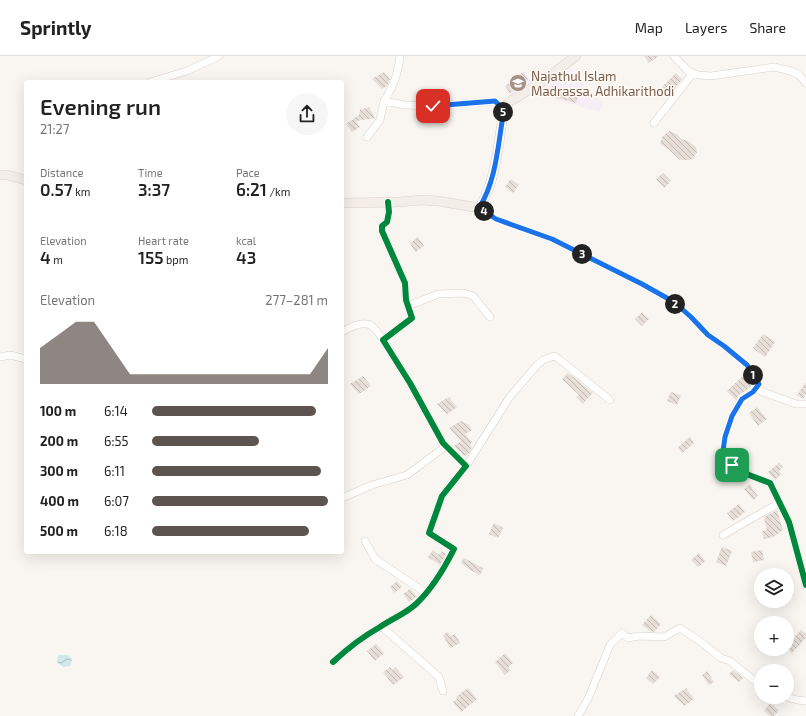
<!DOCTYPE html>
<html lang="en">
<head>
<meta charset="utf-8">
<style>
  :root { --surface:#fff; --page:#f6f6f6; --text:#222; --muted:#767676; --line:#e0e0e0; --accent:#5d544f }
  body { margin:0; font-family:"Exo 2",sans-serif; background:var(--page); color:var(--text); height:100vh; display:flex; flex-direction:column; font-size:15px; white-space:nowrap }
  * { box-sizing:border-box; margin:0 }
  p { font-size:13px; color:var(--muted) }
  .icon { flex:none; width:22px; height:22px; fill:none; stroke:currentColor; stroke-width:2; stroke-linecap:round; stroke-linejoin:round }
  .map { position:relative; flex:1; overflow:hidden }
  .side { position:absolute; left:24px; top:24px; width:320px; height:474px; display:flex; flex-direction:column; background:var(--surface); border-radius:4px; box-shadow:0 4px 16px #0002 }
  .side>* { flex:none }
  .buttons { position:absolute; left:754px; top:512px; display:grid; gap:8px }
  .buttons a { display:grid; place-items:center; width:40px; height:40px; border-radius:50%; background:var(--surface); box-shadow:0 4px 16px #0002; font-size:20px }
  .pin { position:absolute; display:grid; place-items:center; width:34px; height:34px; color:#fff; margin:-17px; border-radius:8px; box-shadow:0 2px 6px #0006 }
  .km { position:absolute; width:20px; height:20px; margin:-10px; border-radius:50%; background:#222; color:#fff; font-size:11px; line-height:20px; text-align:center }
  .round { display:grid; place-items:center; flex:none; width:42px; height:42px; border-radius:21px; background:var(--page) }
  .headline { display:flex; align-items:center; justify-content:space-between; height:68px; padding:0 16px }
  h1 { font-size:22px; font-weight:600; line-height:30px }
  .metrics { display:grid; grid-template-columns:repeat(3,1fr); gap:6px; height:68px; padding:4px 16px }
  .metrics div { display:grid; align-content:center }
  .metrics b { font-size:17px; font-weight:600 }
  .metrics small { font-size:11px; font-weight:400 }
  .metrics p { font-size:11px }
  .chart { height:112px; padding:8px 16px }
  .chart p { display:flex; justify-content:space-between }
  .chart svg { width:100%; height:72px; margin-top:4px; fill:var(--accent); opacity:.7 }
  ul { padding:0 16px; list-style:none; font-size:13px }
  li { display:grid; grid-template-columns:64px 48px 1fr; align-items:center; height:30px }
  li i { height:10px; border-radius:5px; background:var(--accent) }
  header { display:flex; align-items:center; gap:24px; box-sizing:border-box; height:56px; padding:0 20px; background:var(--surface); border-bottom:1px solid var(--line) }
  header strong { font-size:19px }
  nav { display:flex; gap:22px; margin-inline-start:auto; font-size:14px }
  .map>svg:first-child { display:block }
  .education { fill:#f6eef6 }
  .water { fill:url(#water-waves) }
  .building { fill:url(#building-back-hatch) }
  .lines { fill:none; stroke-linecap:round; stroke-linejoin:round }
  .minor-casing { stroke:#d7d1cb; stroke-width:8 }
  .major-casing { stroke:#dad1cc; stroke-width:10 }
  .minor { stroke:#fefefd; stroke-width:7 }
  .major { stroke:#f3eee8; stroke-width:9 }
  .cycleway-casing { stroke:#fffaf3; stroke-width:8 }
  .cycleway { stroke:#00873e; stroke-width:6 }
  .route-casing { stroke:#fff; stroke-width:8 }
  .route { stroke:#1a73e8; stroke-width:5 }
  .labels { text-anchor:middle; stroke-width:3; stroke-linejoin:round; paint-order:stroke }
  .poi-label { font-size:13px; fill:#7a5c4d; stroke:#fffaf3; text-anchor:start }
</style>
</head>
<body>
<header>
<strong>Sprintly</strong>
<nav><a>Map</a><a>Layers</a><a>Share</a></nav>
</header>
<div class="map">
<svg width="806" height="660" viewBox="0 0 806 660">
  <defs>
    <pattern id="water-waves" width="16" height="10" patternUnits="userSpaceOnUse"><rect width="16" height="10" fill="#d0e8ea"/><path d="M0 5q4-4 8 0t8 0" fill="none" stroke="#aebfc0"/></pattern>
    <pattern id="building-back-hatch" width="6" height="6" patternUnits="userSpaceOnUse"><rect width="6" height="6" fill="#e6ded7"/><path d="M-1 5l2 2M0 0l6 6M5-1l2 2" fill="none" stroke="#bfb7b1"/></pattern>
  </defs>
  <rect width="100%" height="100%" fill="#f9f5f0"/>
  <path class="education" d="M569 10 594 41 604 46 599 56 535 37 533 35Z
    M524 15 531 25 511 40 504 30Z"/>
  <path class="water" d="M58 599H68L72 603 70 610 63 611 57 606Z"/>
  <path class="building" d="M644 0H659L649 7Z
    M384 16 390 23 387 30 382 33 372 23Z
    M523 16 528 23 510 37 505 30Z
    M676 17 682 23 670 38 662 31Z
    M552 30 579 37 576 47 550 40Z
    M369 51 375 62 356 65 360 71 352 76 346 68 359 59 360 54Z
    M669 75 677 78 681 83 688 85 696 91 697 96 693 103 687 104H680L668 93 660 88 662 81Z
    M663 117 671 125 664 132 656 123Z
    M511 123 519 129 513 137 505 131Z
    M418 181 424 190 415 196 410 187Z
    M642 256 649 263 642 270 635 263Z
    M763 278 775 286 765 301 753 292Z
    M568 317 593 337 583 348 576 341 579 339 562 323Z
    M363 320 371 330 359 338 350 328Z
    M743 320 751 330 749 332 739 339 736 344 727 335Z
    M806 326V338L803 343 797 339Z
    M671 336 681 339 677 349 667 345Z
    M449 341 457 351 447 358 437 348Z
    M757 351 767 363 758 370 749 357Z
    M461 365 469 369 472 374 465 378 472 386 470 389 472 392 468 398 464 400 454 390 461 385 449 372Z
    M690 381 694 387 682 397 678 391Z
    M779 407 783 411 779 415 781 418 775 424 768 416Z
    M750 428 753 432 752 433 758 440 753 444 744 433Z
    M739 448 745 456 733 465 727 457Z
    M777 454 783 474 773 481 764 483 762 475 767 474 764 461Z
    M494 467 503 472 498 482 489 478Z
    M722 491 732 495 726 510 716 506Z
    M433 494 439 499 442 495 446 498 440 509 428 501Z
    M762 494 764 504 753 506 751 496Z
    M699 497 705 505 698 511 691 504Z
    M464 502 483 512 480 519 470 514 461 507Z
    M397 525 402 531 394 537 390 531Z
    M787 528 794 539 787 543Z
    M410 533 417 540 409 546 403 538Z
    M651 559 661 568 654 576 650 575 642 569Z
    M801 574 806 578V582L792 597 787 592V589Z
    M448 576 450 580 455 578 460 587 450 592 443 579Z
    M376 588 384 597 375 605 367 595Z
    M505 597 513 607 508 611 511 614 505 619 495 606Z
    M390 611 392 614 395 611 404 621 393 629 383 616Z
    M652 614 660 621 653 628 646 622Z
    M733 614 743 622 739 626 729 618Z
    M707 615 714 626 709 629 702 619Z
    M468 632 477 643 461 656 453 646 457 643 456 641Z
    M686 632 694 643 684 650 674 640Z
    M770 647 779 654 774 660H770L764 655Z"/>
  <g class="lines">
    <defs>
      <path id="minor" d="M674 0 688 15 698 19 711 20 774 11 791 15 799 19 806 27
        M150 26 187 15 219 0
        M384 45C394 29 398 18 400 0
        M654 67 693 17
        M367 81 380 64 384 45 405 49 433 50 495 45 504 54
        M479 152 496 163 552 183 642 228 674 246 691 261 708 279 724 290 747 309 759 327 753 336 742 343 732 360 725 381 723 395 732 409 749 419 770 427 789 466 806 529
        M408 250 438 238 464 237 473 240 490 261
        M342 276C350 271 364 263 373 271 377 274 380 280 383 284
        M0 301 10 299 26 303
        M755 333 796 348H806
        M466 410 509 342 537 309 543 304 554 300 559 303 610 344
        M342 442 372 429 407 419 446 390
        M723 479 779 447
        M365 485 375 503 426 537
        M381 570 439 621 443 635
        M333 606C348 592 362 581 380 571 392 563 405 558 416 548 432 533 444 513 454 493L429 477 442 440 466 410 443 387 410 327 383 284 412 262 406 244 405 227 382 175V170L387 166 389 156 388 146
        M787 641 797 644 806 645
        M578 660 588 643 610 589 622 577 628 582 639 580 664 581 680 572 701 586 721 602 730 605 761 630"/>
      <path id="major" d="M0 119H7L26 124
        M342 147 399 146 422 144 438 145 479 152C497 124 498 86 504 54L509 46 540 27 576 0"/>
    </defs>
    <use href="#minor" class="minor-casing"/>
    <use href="#major" class="major-casing"/>
    <use href="#minor" class="minor"/>
    <use href="#major" class="major"/>
    <defs>
      <path id="cycleway" d="M479 152 496 163 552 183 642 228 674 246 691 261 708 279 724 290 747 309 759 327 753 336 742 343 732 360 725 381 723 395 732 409 749 419 770 427 789 466 806 529
        M333 606C348 592 362 581 380 571 392 563 405 558 416 548 432 533 444 513 454 493L429 477 442 440 466 410 443 387 410 327 383 284 412 262 406 244 405 227 382 175V170L387 166 389 156 388 146"/>
    </defs>
    <use href="#cycleway" class="cycleway-casing"/>
    <use href="#cycleway" class="cycleway"/>
  </g>
  <g class="lines">
    <defs>
      <path id="route" d="M433 50 495 45 504 54C498 86 497 124 479 152L496 163 552 183 642 228 674 246 691 261 708 279 724 290 747 309 759 328 753 336 742 343 732 360 725 381 723 395 732 409"/>
    </defs>
    <use href="#route" class="route-casing"/>
    <use href="#route" class="route"/>
  </g>
  <defs>
    <symbol id="school-disc" viewBox="-11 -11 22 22"><circle r="9.5" fill="#a69286" stroke="#fffaf3"/><path d="M0-5L7-2L0 1L-7-2ZM-4 1L0 2.5L4 1V4Q0 6-4 4Z" fill="#fff"/></symbol>
  </defs>
  <g fill-rule="evenodd">
    <use href="#school-disc" x="508" y="17" width="20" height="20"/>
  </g>
  <g class="labels">
    <g class="poi-label">
      <text x="531" y="25">Najathul Islam<tspan x="531" dy="15">Madrassa, Adhikarithodi</tspan></text>
    </g>
  </g>
</svg>
<div class="buttons">
<a><svg class="icon" aria-label="layers" viewBox="0 0 24 24"><path d="M12 4l9 5-9 5-9-5zM3 14l9 5 9-5"/></svg></a>
<a>+</a>
<a>−</a>
</div>
<div class="pin" style="left:732px;top:409px;background:#1e9e55"><svg class="icon" aria-label="arrive" viewBox="0 0 24 24"><path d="M6 21V4h12l-3 4 3 4H6"/></svg></div>
<div class="pin" style="left:433px;top:50px;background:#d93025"><svg class="icon" aria-label="check" viewBox="0 0 24 24"><path d="M5 12l5 5 9-10"/></svg></div>
<b class="km" style="left:753px;top:319px">1</b>
<b class="km" style="left:675px;top:248px">2</b>
<b class="km" style="left:582px;top:198px">3</b>
<b class="km" style="left:484px;top:155px">4</b>
<b class="km" style="left:503px;top:56px">5</b>
<section class="side">
<div class="headline"><div><h1>Evening run</h1><p>21:27</p></div><a class="round"><svg class="icon" aria-label="share" viewBox="0 0 24 24"><path d="M12 15V3M7 8l5-5 5 5M5 13v7h14v-7"/></svg></a></div>
<div class="metrics">
<div><p>Distance</p><b>0.57<small> km</small></b></div>
<div><p>Time</p><b>3:37</b></div>
<div><p>Pace</p><b>6:21<small> /km</small></b></div>
</div>
<div class="metrics">
<div><p>Elevation</p><b>4<small> m</small></b></div>
<div><p>Heart rate</p><b>155<small> bpm</small></b></div>
<div><p>kcal</p><b>43</b></div>
</div>
<div class="chart"><p><span>Elevation</span>277–281 m</p>
<svg viewBox="0 0 160 44" preserveAspectRatio="none"><path d="M0 44V22L10 14L20 6L30 6L40 22L50 38L60 38L70 38L80 38L90 38L100 38L110 38L120 38L130 38L140 38L150 38L160 22V44z"/></svg>
</div>
<ul>
<li><b>100 m</b>6:14<i style="width:93%"></i></li>
<li><b>200 m</b>6:55<i style="width:61%"></i></li>
<li><b>300 m</b>6:11<i style="width:96%"></i></li>
<li><b>400 m</b>6:07<i style="width:100%"></i></li>
<li><b>500 m</b>6:18<i style="width:89%"></i></li>
</ul>
</section>
</div>
</body>
</html>
